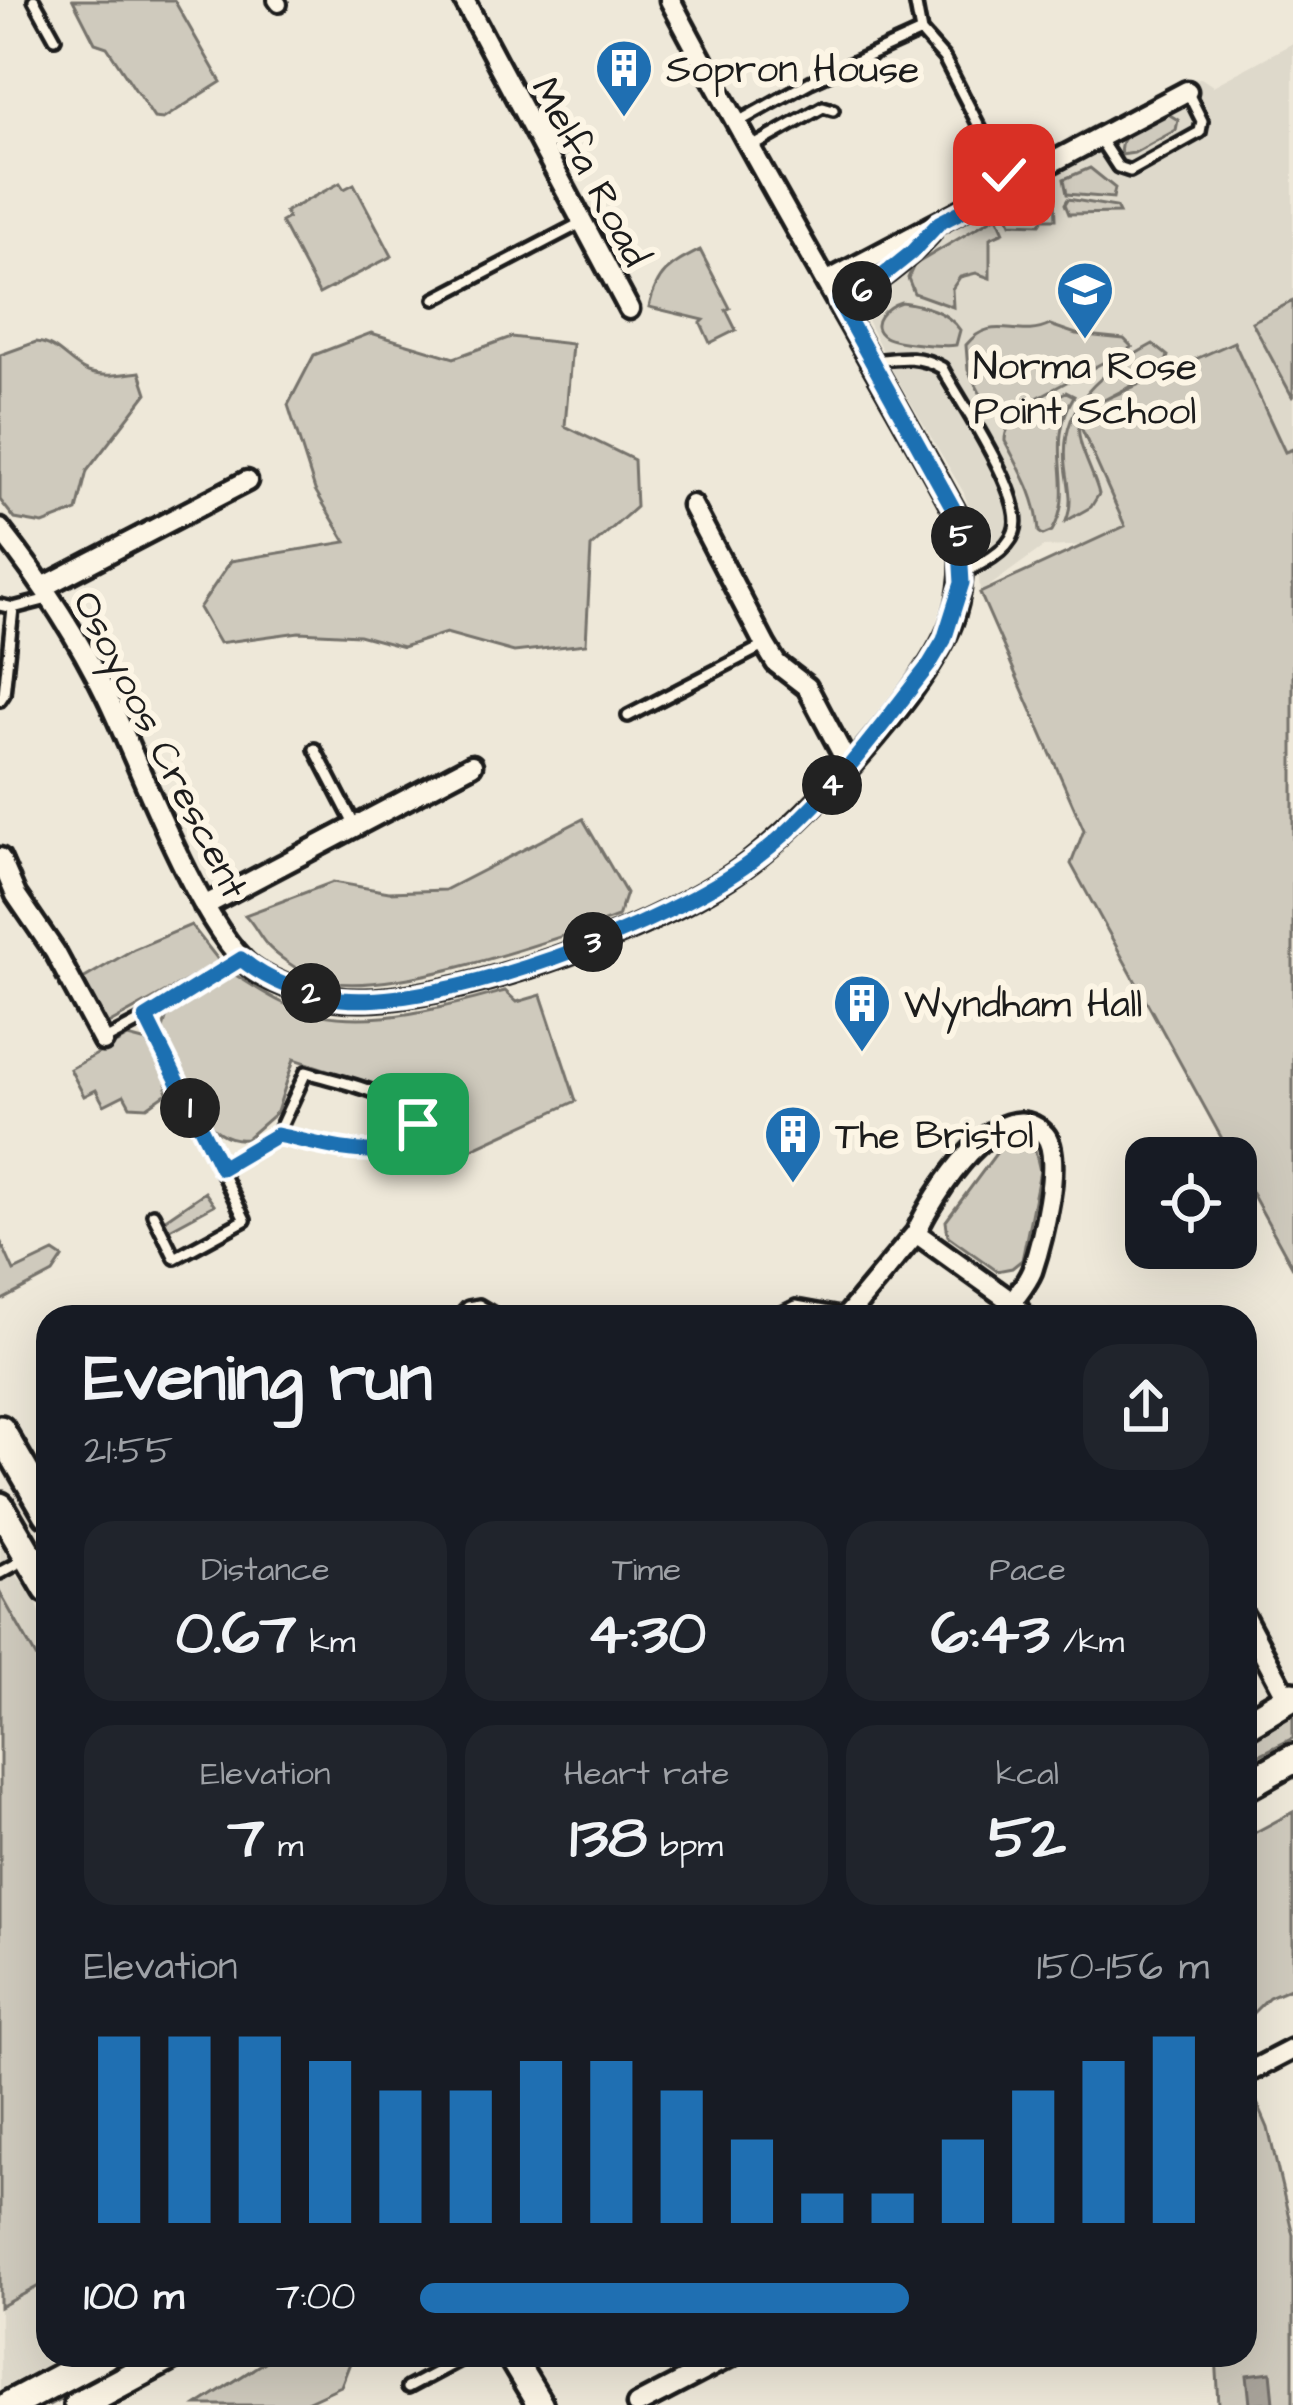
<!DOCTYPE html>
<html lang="en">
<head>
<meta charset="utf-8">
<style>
  :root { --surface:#171b24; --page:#20242c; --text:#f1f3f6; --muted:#9ea1a6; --accent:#1f6fb2 }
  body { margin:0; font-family:"Architects Daughter",sans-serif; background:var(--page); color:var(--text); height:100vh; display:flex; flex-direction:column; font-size:45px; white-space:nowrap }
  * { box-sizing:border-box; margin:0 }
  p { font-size:39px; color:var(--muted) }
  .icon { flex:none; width:66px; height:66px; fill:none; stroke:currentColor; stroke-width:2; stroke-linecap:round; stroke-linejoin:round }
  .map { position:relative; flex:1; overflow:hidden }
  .sheet { position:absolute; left:36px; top:1305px; width:1221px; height:1062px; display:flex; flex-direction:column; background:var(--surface); border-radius:36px; box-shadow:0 12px 48px #0002 }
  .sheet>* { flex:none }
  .fabs { position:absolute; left:1125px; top:1137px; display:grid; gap:24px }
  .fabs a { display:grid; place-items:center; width:132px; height:132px; border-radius:24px; background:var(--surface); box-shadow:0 12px 48px #0002; font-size:60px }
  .pin { position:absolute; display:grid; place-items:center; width:102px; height:102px; color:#fff; margin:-51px; border-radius:24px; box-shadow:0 6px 18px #0006 }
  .km { position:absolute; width:60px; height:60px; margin:-30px; border-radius:50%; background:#222; color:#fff; font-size:33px; line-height:60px; text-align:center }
  .round { display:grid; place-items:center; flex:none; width:126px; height:126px; border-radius:36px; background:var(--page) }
  .overview { display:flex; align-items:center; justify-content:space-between; height:204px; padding:0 48px }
  h1 { font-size:66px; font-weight:800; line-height:90px }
  .stats { display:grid; grid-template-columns:repeat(3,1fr); gap:18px; height:204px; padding:12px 48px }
  .stats div { display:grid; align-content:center; border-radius:30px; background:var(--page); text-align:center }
  .stats b { font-size:60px; font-weight:800 }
  .stats small { font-size:33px; font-weight:400 }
  .stats p { font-size:33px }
  .chart { height:336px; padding:24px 48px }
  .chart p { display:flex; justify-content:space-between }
  .chart svg { width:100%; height:216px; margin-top:12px; stroke:var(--accent); stroke-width:6 }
  ul { padding:0 48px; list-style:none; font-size:39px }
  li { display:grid; grid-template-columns:192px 144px 1fr; align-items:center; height:90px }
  li i { height:30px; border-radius:15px; background:var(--accent) }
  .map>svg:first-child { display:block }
  .built { fill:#ded9cb }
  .green { fill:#cfcabd; stroke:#76736c; stroke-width:3 }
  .water { fill:#a7a299; stroke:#6f6c67; stroke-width:3 }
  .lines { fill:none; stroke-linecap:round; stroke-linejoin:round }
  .service-casing { stroke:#1c1c1c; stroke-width:18 }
  .pedestrian-casing { stroke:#1c1c1c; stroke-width:22 }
  .minor-casing { stroke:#1c1c1c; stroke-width:27 }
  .tertiary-casing { stroke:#1c1c1c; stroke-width:33 }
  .secondary-casing { stroke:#1c1c1c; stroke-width:36 }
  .service { stroke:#fcf5e5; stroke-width:9 }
  .pedestrian { stroke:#fcf5e5; stroke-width:14 }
  .minor { stroke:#fcf5e5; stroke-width:18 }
  .tertiary { stroke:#fcf5e5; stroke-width:24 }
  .secondary { stroke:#fcf5e5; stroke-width:27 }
  .route-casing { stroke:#fff; stroke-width:24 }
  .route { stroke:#1f6fb2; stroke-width:15 }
  .labels { text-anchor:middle; stroke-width:12; stroke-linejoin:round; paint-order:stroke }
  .poi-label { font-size:39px; fill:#1c1c1c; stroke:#fcf5e5; text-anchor:start }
  .street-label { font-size:39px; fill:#1c1c1c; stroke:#fcf5e5 }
</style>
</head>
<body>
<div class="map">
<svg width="1293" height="2405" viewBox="0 0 1293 2405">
  <rect width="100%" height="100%" fill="#eee8d9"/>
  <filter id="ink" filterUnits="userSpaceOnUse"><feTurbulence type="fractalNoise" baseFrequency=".00833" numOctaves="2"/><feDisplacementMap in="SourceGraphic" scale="24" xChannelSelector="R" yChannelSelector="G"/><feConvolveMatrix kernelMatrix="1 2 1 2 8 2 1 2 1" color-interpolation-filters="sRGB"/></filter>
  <g filter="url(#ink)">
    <path class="built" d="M1293 43V454L1095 545 1043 547 980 593 976 531 964 493 894 374 861 308 865 297 940 231 1082 158 1068 137 1184 80 1201 78 1213 86Z
      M0 1533 5 1553 19 1579 29 1585 48 1632V2355H65L0 2389Z"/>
    <path class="green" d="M73 0H174L221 82 163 119 154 118 107 47 95 43Z
      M1165 112 1178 120 1176 130 1134 153 1121 155C1116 130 1146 122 1165 112Z
      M1090 168 1115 188 1113 198 1067 194 1064 179Z
      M340 183 344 189 354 184 392 256 319 294 281 222 288 218 285 212Z
      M1042 192 1055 198 1056 219H1043L1040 224 1011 223 1006 211Z
      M1068 199 1116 207 1119 213 1069 214 1065 204Z
      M997 216 1004 232 990 238V278L976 273 960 277 952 289 953 307 914 293 908 278 914 265Z
      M700 250 730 308 726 310 736 330 710 343 701 323 704 320 649 307C657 272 669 266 700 250Z
      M1293 301V398L1252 322Z
      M901 302C923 305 947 311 960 330L956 345C945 347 895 343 885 337 865 324 887 306 901 302Z
      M1050 325 1076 334 1124 339 1132 347 1009 413 1001 416 990 412 968 370 966 345C993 312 1017 341 1050 325Z
      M371 333 454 358 511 337 572 344 565 426 634 460 636 507 591 547 586 644 514 652 446 633 403 647 359 635 299 632 219 643 199 608 231 561 346 542 315 490 288 405 314 355Z
      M36 342C59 344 68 364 88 372 105 378 123 374 140 372L147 393 87 471 77 511 43 524 15 519 0 500V355Z
      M1234 342 1285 452 1293 449V1268L1071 864 1084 830 980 593 1125 526 1079 423C1075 443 1094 472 1099 494L1091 507 1066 521C1074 502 1068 485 1066 465 1059 402 1105 370 1153 344L1168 356 1164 369 1102 401Z
      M1066 392 1074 396C1043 447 1078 488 1052 531L1043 535 1039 532C1037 497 1021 472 1005 441 1004 414 1045 403 1066 392Z
      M583 819 626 893 618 917C555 939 372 1005 312 977 299 971 277 956 267 945 259 936 254 924 245 915L333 882 389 892 445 890Z
      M191 925 220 962 101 1028 76 983 134 949Z
      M234 974C250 984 266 995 283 1003 352 1035 436 1009 505 991L517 1002 541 995 576 1101 457 1156 447 1137V1117L425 1118 401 1094 294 1059 277 1112 246 1139C198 1144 178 1067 162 1032L168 1012Z
      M128 1037 147 1042 167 1077V1093L147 1107 130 1106 124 1095 104 1105 96 1090 84 1096 70 1069Z
      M1013 1140 1034 1146 1040 1171 1022 1260 1012 1268 997 1271 948 1236 946 1221 1003 1144Z
      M205 1192 214 1205 166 1231 164 1220Z
      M0 1240 14 1271 54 1252 63 1258 53 1273 0 1301Z
      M0 1593 48 1678V2281L0 2307Z
      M1293 1710V1738L1245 1762V1738Z
      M1293 1812V1987L1269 1997 1245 2021V1838Z
      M1249 2084 1268 2128 1293 2235V2405H1219L1216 2355H1245V2086Z
      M126 2355H143L49 2405H33Z
      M275 2355H353L341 2386 300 2405H197Z"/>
    <path class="water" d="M1271 2372 1274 2402 1250 2404 1247 2375Z"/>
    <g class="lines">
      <defs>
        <path id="service" d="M34 0 55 38
          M915 0 921 32 944 58 1010 186
          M738 122 810 82 921 32
          M1099 138 1118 167 1130 171 1200 132 1202 121 1187 91
          M750 148 823 107 833 110
          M435 299 581 223
          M873 361C899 358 918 354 942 368 959 400 1028 499 1014 532 1007 552 980 565 962 573
          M0 605 13 608 52 598
          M0 700 4 694 13 608
          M628 716 765 645
          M315 749 355 826
          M146 1018 245 1220 175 1258 153 1214
          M103 1041 146 1018 241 959
          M221 1168 277 1135C321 1144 372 1162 413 1142L419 1124C394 1090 345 1084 306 1072L277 1135
          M782 1313 796 1306 846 1315
          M459 1317 468 1307 479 1305 499 1317
          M0 1573 24 1560
          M407 2388 469 2355"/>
        <path id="pedestrian" d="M276 0 279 4"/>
        <path id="minor" d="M464 0 629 309
          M826 282 1187 91
          M839 302C874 285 904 262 930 233
          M692 505 765 645 776 663 807 687 849 766
          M0 529C41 581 78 637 107 697 138 760 204 942 259 973 290 991 329 1001 364 1000 471 998 669 926 753 860 811 815 932 685 954 616 964 583 964 551 958 517 863 344 762 175 670 0
          M45 586 247 481
          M0 858 16 895 55 952 103 1041
          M204 906 472 765
          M916 1233C930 1200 1001 1085 1045 1135 1064 1157 1041 1244 1032 1271 1027 1283 1019 1292 1012 1302
          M846 1317 916 1233 1012 1302 1025 1317
          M1245 1618 1288 1699
          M1245 2074 1293 2049
          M637 2405 733 2355"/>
        <path id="tertiary" d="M510 2355 540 2405"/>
        <path id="secondary" d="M0 1430 48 1513
          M0 1507 48 1589
          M1245 1725 1293 1696
          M1245 1786 1293 1759
          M10 2405 104 2355
          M78 2405 172 2355"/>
      </defs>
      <use href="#service" class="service-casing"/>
      <use href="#pedestrian" class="pedestrian-casing"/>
      <use href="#minor" class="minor-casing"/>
      <use href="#tertiary" class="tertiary-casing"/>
      <use href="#secondary" class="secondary-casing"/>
      <use href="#service" class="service"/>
      <use href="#pedestrian" class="pedestrian"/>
      <use href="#minor" class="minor"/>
      <use href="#tertiary" class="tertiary"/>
      <use href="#secondary" class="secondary"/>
    </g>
  </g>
  <g class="lines" filter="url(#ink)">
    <defs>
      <path id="route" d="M418 1124 413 1142C371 1162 321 1144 277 1135L221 1168 146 1018 241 959C268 981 305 996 341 999 447 1009 667 925 752 861 823 808 875 734 929 665L944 640 962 583 958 517 839 302 865 290 911 253 939 223 1010 186 1004 175"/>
    </defs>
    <use href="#route" class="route-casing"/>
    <use href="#route" class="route"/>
  </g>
  <defs>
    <symbol id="building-pin" viewBox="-11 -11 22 30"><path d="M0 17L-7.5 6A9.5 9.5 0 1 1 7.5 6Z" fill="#1f6fb2" stroke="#fcf5e5"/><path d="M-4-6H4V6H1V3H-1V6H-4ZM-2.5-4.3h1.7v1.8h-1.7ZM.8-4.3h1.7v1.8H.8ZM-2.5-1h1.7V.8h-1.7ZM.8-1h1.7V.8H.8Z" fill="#fff"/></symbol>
    <symbol id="school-pin" viewBox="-11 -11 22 30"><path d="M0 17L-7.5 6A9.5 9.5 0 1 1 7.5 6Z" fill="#1f6fb2" stroke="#fcf5e5"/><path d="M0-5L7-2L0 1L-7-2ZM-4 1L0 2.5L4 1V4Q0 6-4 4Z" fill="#fff"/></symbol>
  </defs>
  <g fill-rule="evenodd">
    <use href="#building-pin" x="591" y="35" width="66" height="90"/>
    <use href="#school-pin" x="1052" y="257" width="66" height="90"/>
    <use href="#building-pin" x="829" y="970" width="66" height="90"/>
    <use href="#building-pin" x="760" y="1101" width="66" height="90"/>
  </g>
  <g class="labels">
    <g class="poi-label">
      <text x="666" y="82">Sopron House</text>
      <text x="1085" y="379" text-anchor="middle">Norma Rose<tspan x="1085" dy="45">Point School</tspan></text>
      <text x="904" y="1017">Wyndham Hall</text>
      <text x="835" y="1148">The Bristol</text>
    </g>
    <g class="street-label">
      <text transform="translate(592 171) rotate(62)" y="14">Melfa Road</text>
      <text transform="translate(162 744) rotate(63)" y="14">Osoyoos Crescent</text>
    </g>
  </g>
</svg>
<div class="fabs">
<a><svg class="icon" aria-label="locate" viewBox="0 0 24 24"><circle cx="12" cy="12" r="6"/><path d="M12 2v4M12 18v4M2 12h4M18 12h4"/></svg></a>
</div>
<div class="pin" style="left:418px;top:1124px;background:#1e9e55"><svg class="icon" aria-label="arrive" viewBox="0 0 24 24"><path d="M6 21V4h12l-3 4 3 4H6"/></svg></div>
<div class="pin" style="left:1004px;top:175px;background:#d93025"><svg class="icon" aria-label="check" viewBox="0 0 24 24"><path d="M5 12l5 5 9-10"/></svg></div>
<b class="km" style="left:190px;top:1108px">1</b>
<b class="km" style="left:311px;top:993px">2</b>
<b class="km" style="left:593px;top:942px">3</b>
<b class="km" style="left:832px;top:785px">4</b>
<b class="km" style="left:961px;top:536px">5</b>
<b class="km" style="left:862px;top:291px">6</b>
<section class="sheet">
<div class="overview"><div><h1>Evening run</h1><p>21:55</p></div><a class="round"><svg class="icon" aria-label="share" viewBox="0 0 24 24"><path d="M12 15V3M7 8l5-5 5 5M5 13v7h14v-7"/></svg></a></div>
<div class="stats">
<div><p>Distance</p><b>0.67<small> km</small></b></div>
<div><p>Time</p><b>4:30</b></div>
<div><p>Pace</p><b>6:43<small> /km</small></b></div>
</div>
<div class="stats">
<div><p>Elevation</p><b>7<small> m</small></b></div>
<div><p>Heart rate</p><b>138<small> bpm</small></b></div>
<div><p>kcal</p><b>52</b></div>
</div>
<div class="chart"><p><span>Elevation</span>150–156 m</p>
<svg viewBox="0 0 160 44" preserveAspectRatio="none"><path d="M5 44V6M15 44V6M25 44V6M35 44V11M45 44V17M55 44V17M65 44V11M75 44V11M85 44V17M95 44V27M105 44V38M115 44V38M125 44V27M135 44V17M145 44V11M155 44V6"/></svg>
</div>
<ul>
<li><b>100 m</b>7:00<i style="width:62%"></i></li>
</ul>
</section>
</div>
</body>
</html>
